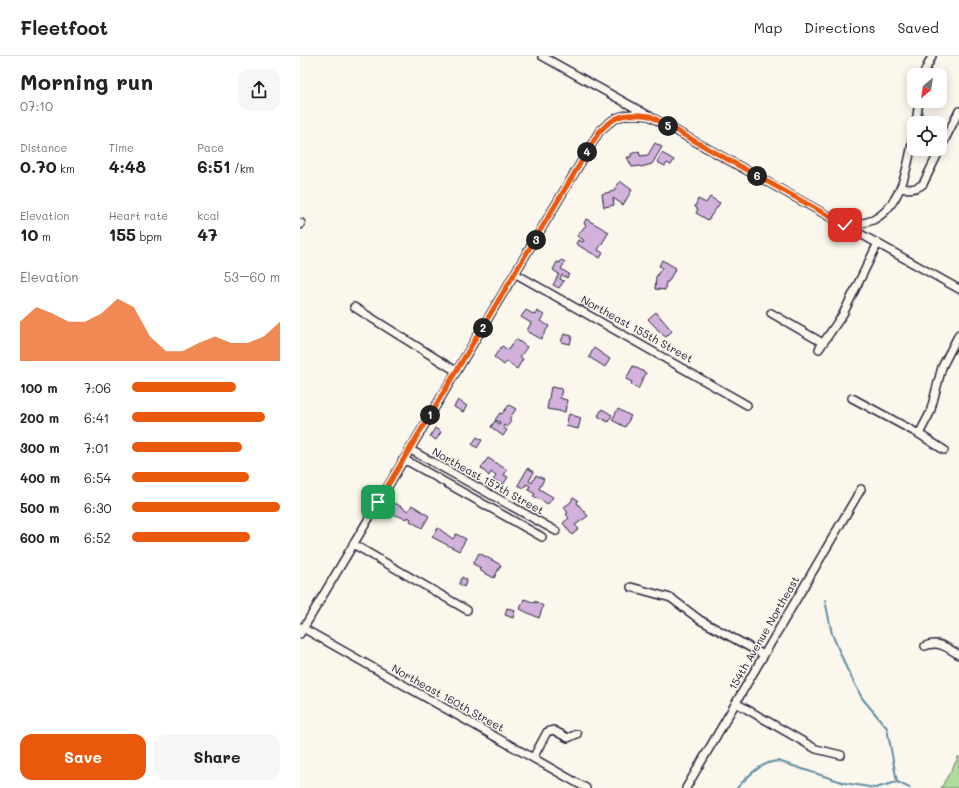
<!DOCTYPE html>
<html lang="en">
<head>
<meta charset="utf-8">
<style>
  :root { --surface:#fff; --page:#f6f6f6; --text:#202124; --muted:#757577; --line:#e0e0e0; --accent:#ea580c }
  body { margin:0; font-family:Mali,sans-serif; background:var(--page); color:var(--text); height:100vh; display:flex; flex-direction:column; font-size:15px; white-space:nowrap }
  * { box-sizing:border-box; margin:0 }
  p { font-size:13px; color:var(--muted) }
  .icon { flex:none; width:22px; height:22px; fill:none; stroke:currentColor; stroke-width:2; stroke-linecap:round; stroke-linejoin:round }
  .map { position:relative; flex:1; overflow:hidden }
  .panel { display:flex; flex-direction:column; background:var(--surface); width:300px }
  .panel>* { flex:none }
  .needle { width:26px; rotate:210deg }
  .tools { position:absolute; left:607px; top:12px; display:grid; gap:8px }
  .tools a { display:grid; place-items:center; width:40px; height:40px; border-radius:8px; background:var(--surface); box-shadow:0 2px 10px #0003; font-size:20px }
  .pin { position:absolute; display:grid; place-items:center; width:34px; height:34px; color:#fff; margin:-17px; border-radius:8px; box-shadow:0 2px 6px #0006 }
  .km { position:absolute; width:20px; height:20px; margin:-10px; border-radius:50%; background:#222; color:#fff; font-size:11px; line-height:20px; text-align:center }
  .round { display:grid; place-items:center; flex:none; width:42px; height:42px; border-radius:12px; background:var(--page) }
  .summary { display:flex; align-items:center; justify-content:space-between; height:68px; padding:0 20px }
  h1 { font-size:22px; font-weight:800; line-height:30px }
  .metrics { display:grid; grid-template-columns:repeat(3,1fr); gap:6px; height:68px; padding:4px 20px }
  .metrics div { display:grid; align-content:center }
  .metrics b { font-size:17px; font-weight:800 }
  .metrics small { font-size:11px; font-weight:400 }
  .metrics p { font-size:11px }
  .chart { height:112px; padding:8px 20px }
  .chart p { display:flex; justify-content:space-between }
  .chart svg { width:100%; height:72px; margin-top:4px; fill:var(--accent); opacity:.7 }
  .action { display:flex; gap:8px; margin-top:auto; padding:8px 20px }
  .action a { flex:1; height:46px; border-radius:12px; background:var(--accent); color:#fff; font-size:16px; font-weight:800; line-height:46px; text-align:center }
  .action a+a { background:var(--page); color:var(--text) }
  ul { padding:0 20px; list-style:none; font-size:13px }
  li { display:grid; grid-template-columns:64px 48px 1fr; align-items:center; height:30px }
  li i { height:10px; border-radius:5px; background:var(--accent) }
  header { display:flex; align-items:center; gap:24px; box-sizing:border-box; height:56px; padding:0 20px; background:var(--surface); border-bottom:1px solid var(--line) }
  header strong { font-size:19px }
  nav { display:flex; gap:22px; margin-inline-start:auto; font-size:14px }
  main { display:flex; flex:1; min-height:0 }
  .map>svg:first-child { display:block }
  .green { fill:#afdc9a; stroke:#687f6a }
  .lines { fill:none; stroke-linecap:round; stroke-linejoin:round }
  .stream { stroke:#618fa5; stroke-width:2 }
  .building { fill:#d2b2dd; stroke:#22223b }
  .minor-casing { stroke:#22223b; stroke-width:10 }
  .minor { stroke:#fbf7ec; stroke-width:7 }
  .route-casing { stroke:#fff; stroke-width:8 }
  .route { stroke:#ea580c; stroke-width:5 }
  .labels { text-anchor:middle; stroke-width:3; stroke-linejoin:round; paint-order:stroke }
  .street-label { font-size:11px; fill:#22223b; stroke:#fbf7ec }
</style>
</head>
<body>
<header>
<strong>Fleetfoot</strong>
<nav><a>Map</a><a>Directions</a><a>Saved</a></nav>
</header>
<main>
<section class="panel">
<div class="summary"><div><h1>Morning run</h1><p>07:10</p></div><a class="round"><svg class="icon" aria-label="share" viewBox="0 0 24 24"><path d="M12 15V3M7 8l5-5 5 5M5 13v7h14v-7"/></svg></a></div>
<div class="metrics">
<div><p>Distance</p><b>0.70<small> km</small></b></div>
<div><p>Time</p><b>4:48</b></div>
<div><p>Pace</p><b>6:51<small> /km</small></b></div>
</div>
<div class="metrics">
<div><p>Elevation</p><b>10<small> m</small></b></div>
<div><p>Heart rate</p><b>155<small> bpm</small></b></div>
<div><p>kcal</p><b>47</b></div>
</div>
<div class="chart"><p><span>Elevation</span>53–60 m</p>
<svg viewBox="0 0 160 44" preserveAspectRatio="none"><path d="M0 44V20L10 11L20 15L30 20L40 20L50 15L60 6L70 11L80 29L90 38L100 38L110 33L120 29L130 33L140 33L150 29L160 20V44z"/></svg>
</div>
<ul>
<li><b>100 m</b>7:06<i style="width:70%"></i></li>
<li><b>200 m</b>6:41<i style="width:90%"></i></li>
<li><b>300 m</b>7:01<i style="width:74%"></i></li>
<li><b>400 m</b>6:54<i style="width:79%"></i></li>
<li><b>500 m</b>6:30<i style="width:100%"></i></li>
<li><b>600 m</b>6:52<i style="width:80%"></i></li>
</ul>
<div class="action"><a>Save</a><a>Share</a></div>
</section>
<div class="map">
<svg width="659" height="732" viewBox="0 0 659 732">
  <rect width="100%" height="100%" fill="#fbf7ec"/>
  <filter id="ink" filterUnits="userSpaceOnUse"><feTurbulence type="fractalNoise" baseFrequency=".025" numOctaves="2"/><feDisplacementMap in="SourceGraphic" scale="8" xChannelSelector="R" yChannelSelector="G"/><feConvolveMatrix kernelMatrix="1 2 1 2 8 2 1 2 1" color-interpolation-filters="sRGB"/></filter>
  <g filter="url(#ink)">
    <path class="green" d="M659 700V732H641Z"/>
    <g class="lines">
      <path class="stream" d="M525 544 532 578 547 613 562 642 587 672 597 726 610 732
        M437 732C448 720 461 706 478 705L545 727 575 732 597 726"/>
    </g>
    <path class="building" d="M355 87 362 91 352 108 341 111 340 110 332 111 327 101H331V98L339 95 340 100 348 99Z
      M362 97 374 104 371 109 367 107 365 110 357 106Z
      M320 125 332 134 323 149 313 142 314 149 304 151 302 138 314 135Z
      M410 141 420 147 408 164 396 157 398 153 395 151 398 143 406 147Z
      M286 163 309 176 298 194 303 197 300 202 276 188 278 184 283 186 284 184 277 180 286 169 284 168Z
      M261 204 265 206 261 213 269 218 267 222 262 219 260 223 264 225 259 232 253 229 259 218 253 214 257 206 260 207Z
      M362 204 376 212 368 226H366L365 234 355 233 356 221 362 211 359 210Z
      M284 242 288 245 283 252 280 249Z
      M226 254 235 259 237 255 244 259 240 265 249 270 241 283 227 275 231 267 221 261Z
      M356 256 372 275 366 281 362 278 348 263Z
      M264 278 272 280 270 288 261 286Z
      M216 283 227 291 220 301 223 303 217 313 207 305 204 309 194 301 202 290 208 294Z
      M294 292 310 303 305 311 289 301Z
      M333 310 346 317 338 333 331 329 332 326 326 323Z
      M251 331 262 333 260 342 267 344 265 356 247 353Z
      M158 344 167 350 163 356 154 351Z
      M209 349 216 353 209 363 211 365 207 371 204 369 203 371 207 374 203 380 191 371 195 365 199 368 200 366 195 364 200 357 202 358Z
      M302 353 312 359 308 366 298 360Z
      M318 353 331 360 325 371 312 364Z
      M269 358 281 362 278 373 266 370Z
      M135 372 141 376 136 384 130 380Z
      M177 381 182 384 177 392 172 388Z
      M188 402 207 414 204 419 208 421 203 429 193 424 196 420 191 416 189 420 181 412Z
      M228 412 234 416 229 425 232 427 236 419 244 423 239 433 253 441 248 448 233 440 235 438 228 434 230 430 226 428 224 432 218 429Z
      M273 441 278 444 277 447 288 460 275 469 279 473 272 479 263 467 269 462 266 458 268 457 264 451 271 446Z
      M95 447 108 455 112 449 129 460 122 472 110 465 111 463 108 461 107 463 89 457Z
      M138 472 153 483 156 478 166 483 159 495 132 481Z
      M179 497 201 509 194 522 179 514 181 512 173 508Z
      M162 521 167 524 164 531 159 528Z
      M224 543 235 547V545L243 550 239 562 220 553Z
      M207 552 215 554 213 562 205 559Z"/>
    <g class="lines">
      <defs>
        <path id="minor" d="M242 0 659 233
          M623 19 632 0
          M616 67 619 45
          M600 132C608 133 616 134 623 128L659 55
          M0 169 1 167
          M545 169C554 168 564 168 573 164 603 149 609 105 614 76
          M216 218 447 349
          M54 251 156 315
          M471 257 523 287
          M519 293 543 258 578 187
          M552 342 619 378 644 394
          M619 378 630 357 642 311 659 278
          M109 393 256 475
          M102 405 109 406 242 481
          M53 488 167 554
          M331 531 371 542 400 564 464 599
          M1 571 286 732
          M0 578 299 76C316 58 326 57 350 60
          M625 590C638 584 648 592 659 599
          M436 647 516 693 541 699
          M233 702 247 676 253 674 268 682 277 678
          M386 732 561 433"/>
      </defs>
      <use href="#minor" class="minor-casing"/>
      <use href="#minor" class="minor"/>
    </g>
  </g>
  <g class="lines" filter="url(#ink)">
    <defs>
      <path id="route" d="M78 446 299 76C316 58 326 57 350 60L545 169"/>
    </defs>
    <use href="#route" class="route-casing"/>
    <use href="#route" class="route"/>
  </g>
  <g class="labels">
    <g class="street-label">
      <text transform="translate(337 273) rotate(29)" y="4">Northeast 155th Street</text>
      <text transform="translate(188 425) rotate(29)" y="4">Northeast 157th Street</text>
      <text transform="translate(464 577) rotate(-60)" y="4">154th Avenue Northeast</text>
      <text transform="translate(148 642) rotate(29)" y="4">Northeast 160th Street</text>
    </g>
  </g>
</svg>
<div class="tools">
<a><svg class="needle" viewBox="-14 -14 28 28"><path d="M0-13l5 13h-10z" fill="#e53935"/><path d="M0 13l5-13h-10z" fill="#757577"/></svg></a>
<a><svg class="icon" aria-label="locate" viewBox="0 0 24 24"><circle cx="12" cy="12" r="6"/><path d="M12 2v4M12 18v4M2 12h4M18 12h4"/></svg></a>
</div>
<div class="pin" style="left:78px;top:446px;background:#1e9e55"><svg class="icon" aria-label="arrive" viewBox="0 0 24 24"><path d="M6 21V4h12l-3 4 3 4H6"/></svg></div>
<div class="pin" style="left:545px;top:169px;background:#d93025"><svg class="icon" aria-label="check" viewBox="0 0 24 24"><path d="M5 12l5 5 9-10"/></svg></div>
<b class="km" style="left:130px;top:359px">1</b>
<b class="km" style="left:183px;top:272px">2</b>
<b class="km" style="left:236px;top:184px">3</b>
<b class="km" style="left:287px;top:96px">4</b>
<b class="km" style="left:368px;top:70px">5</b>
<b class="km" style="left:457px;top:120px">6</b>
</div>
</main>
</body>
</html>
